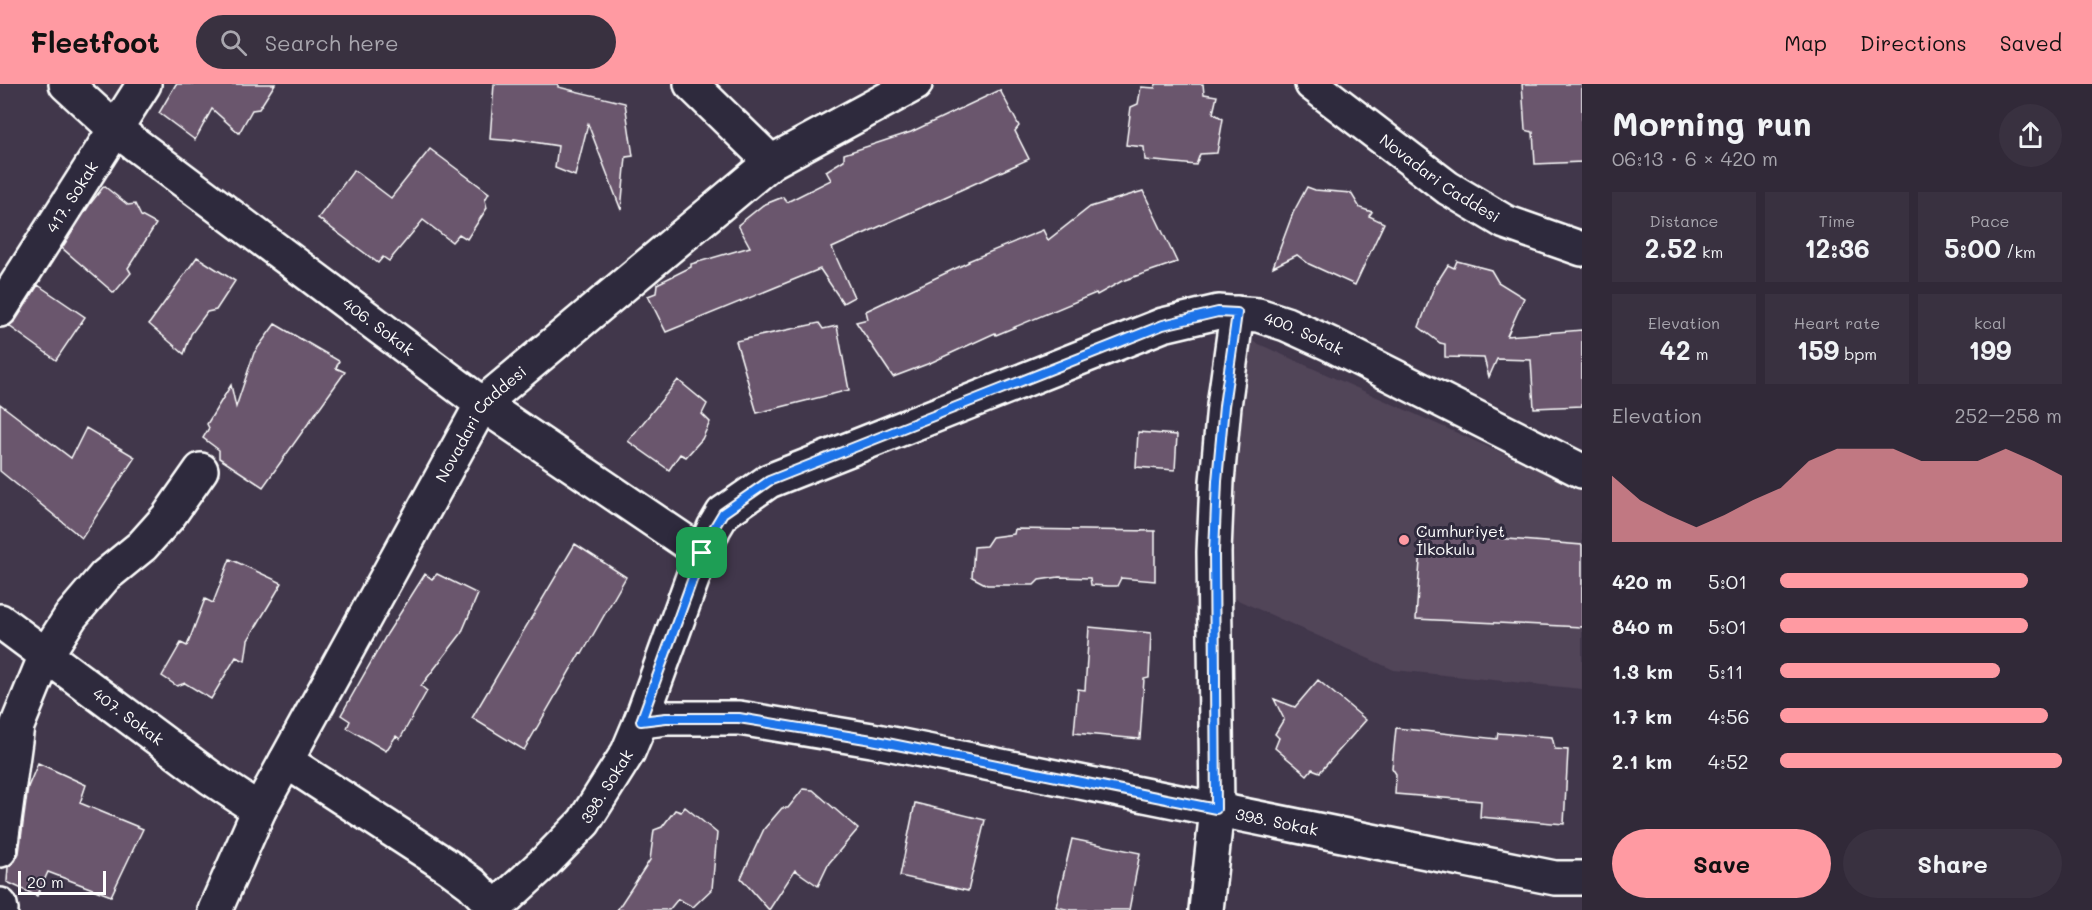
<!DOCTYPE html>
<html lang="en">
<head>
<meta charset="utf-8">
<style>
  :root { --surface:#312938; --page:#393140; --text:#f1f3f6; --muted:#a8a6ae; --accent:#ff9aa2 }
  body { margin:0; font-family:Mali,sans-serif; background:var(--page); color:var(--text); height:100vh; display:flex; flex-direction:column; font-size:22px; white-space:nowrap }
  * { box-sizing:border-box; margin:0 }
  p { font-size:20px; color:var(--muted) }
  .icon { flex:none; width:33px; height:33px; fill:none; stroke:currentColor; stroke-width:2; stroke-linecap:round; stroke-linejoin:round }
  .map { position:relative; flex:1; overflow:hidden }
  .side { display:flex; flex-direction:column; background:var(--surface); width:510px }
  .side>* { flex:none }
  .scale { position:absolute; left:18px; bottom:15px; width:88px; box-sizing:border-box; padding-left:6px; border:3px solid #fff; border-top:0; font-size:16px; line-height:21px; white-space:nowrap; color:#fff; -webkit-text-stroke:4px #2f2a3d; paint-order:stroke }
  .pin { position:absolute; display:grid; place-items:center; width:51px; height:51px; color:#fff; margin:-26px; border-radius:12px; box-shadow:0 3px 9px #0006 }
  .round { display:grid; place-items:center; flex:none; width:63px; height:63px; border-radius:32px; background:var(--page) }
  .headline { display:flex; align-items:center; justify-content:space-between; height:102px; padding:0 30px }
  h1 { font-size:33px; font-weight:700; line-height:45px }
  .figures { display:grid; grid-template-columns:repeat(3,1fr); gap:9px; height:102px; padding:6px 30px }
  .figures div { display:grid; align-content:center; border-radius:0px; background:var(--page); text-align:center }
  .figures b { font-size:26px; font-weight:700 }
  .figures small { font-size:16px; font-weight:400 }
  .figures p { font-size:16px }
  .chart { height:168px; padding:12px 30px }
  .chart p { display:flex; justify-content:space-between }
  .chart svg { width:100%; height:108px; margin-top:6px; fill:var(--accent); opacity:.7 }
  .cta { display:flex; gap:12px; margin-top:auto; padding:12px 30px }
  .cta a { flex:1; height:69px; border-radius:36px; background:var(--accent); color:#111; font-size:24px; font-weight:700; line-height:69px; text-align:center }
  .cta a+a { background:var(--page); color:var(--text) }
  ul { padding:0 30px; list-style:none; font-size:20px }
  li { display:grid; grid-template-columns:96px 72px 1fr; align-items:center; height:45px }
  li i { height:15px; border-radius:8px; background:var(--accent) }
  header { display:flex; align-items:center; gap:36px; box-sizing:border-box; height:84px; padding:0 30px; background:var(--accent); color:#111 }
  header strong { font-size:28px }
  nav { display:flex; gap:33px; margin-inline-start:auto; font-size:21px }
  .search { width:420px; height:54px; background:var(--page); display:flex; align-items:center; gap:15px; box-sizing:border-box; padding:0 21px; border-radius:33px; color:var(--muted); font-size:22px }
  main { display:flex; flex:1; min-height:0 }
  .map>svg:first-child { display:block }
  .built { fill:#514458 }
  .building { fill:#6a566d; stroke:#fff; stroke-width:1.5 }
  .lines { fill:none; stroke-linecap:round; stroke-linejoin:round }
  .street-casing { stroke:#fff; stroke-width:38 }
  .street { stroke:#2f2a3d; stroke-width:33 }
  .route-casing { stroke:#fff; stroke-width:12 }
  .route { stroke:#1a73e8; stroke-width:8 }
  .poi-dot { fill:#ff9aa2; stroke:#2f2a3d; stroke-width:2 }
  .labels { text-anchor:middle; stroke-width:6; stroke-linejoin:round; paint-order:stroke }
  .street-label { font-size:16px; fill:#fff; stroke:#2f2a3d }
  .poi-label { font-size:16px; fill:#fff; stroke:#2f2a3d; text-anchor:start }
</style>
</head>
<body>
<header>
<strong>Fleetfoot</strong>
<div class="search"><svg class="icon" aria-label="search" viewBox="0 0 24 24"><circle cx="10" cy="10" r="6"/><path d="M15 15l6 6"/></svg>Search here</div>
<nav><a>Map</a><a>Directions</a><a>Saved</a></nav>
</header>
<main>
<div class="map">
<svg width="1582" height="826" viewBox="0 0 1582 826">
  <rect width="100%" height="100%" fill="#41374b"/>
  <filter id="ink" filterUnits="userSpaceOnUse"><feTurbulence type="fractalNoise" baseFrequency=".0167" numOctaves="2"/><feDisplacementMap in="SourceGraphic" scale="12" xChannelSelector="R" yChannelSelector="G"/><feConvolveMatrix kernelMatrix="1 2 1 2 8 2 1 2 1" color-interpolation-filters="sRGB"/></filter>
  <g filter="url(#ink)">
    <path class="built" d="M1252 257 1582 405V605L1394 586 1220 508Z"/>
    <path class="building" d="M176 0H275L259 25 252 26 239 49 212 25 195 56 159 29Z
      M494 0H558V3L625 19 633 72 626 73 621 126 588 40 575 92 555 84 558 62 514 55V57L490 55Z
      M1156 0H1203L1204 10 1217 12 1213 29 1223 35 1217 69 1200 70 1196 81 1145 76 1144 63 1126 61 1131 23 1138 20 1141 3 1155 4Z
      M1522 0H1582V78L1535 80 1533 48 1525 46Z
      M1000 6 1019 42 1015 47 1029 75 832 164 854 213 843 219 820 185 666 248 648 212 656 209 657 200 691 183V180L750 163 738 141 763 121 783 113 787 118 831 96 826 87 844 76V70L911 48Z
      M430 65 489 109 485 116 487 124 467 155 459 150 452 158 423 136 389 177 383 173 378 179 318 134 354 86 391 114Z
      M104 102 128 121 135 120 141 132 156 140 128 184 131 189 114 209 62 164 90 120Z
      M1307 103 1315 106 1351 109 1360 124 1372 128 1369 132 1384 139 1355 201 1309 180 1297 171 1273 183 1293 129Z
      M1143 107 1177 178 1122 197 1097 211 1096 209 996 251 995 249 930 279 893 293 856 238 868 235 866 227 969 178 968 177 1043 146 1048 156 1090 123Z
      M197 173 235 197 216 226 207 228 191 250 184 270 149 240Z
      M1457 177 1491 186 1498 198 1524 214 1507 252 1582 246V322L1534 324 1531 276 1497 275 1489 293 1484 274 1445 273V260L1440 259 1419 243 1434 203 1448 181 1454 184Z
      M38 201 85 233 56 276 9 242 16 236Z
      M819 239 823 245 837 242 849 306 757 329 736 257Z
      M275 240 339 277 336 284 345 288 263 403 219 374V366L203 354 209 344 207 340 231 301 236 323 254 269Z
      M678 296 707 320 702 330 710 338 702 355 686 373 680 370 669 386 628 357Z
      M0 320 71 374 86 344 135 373 82 454 0 387Z
      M1138 348 1177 351 1175 386 1136 383Z
      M1015 445 1155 447V497L1121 494 1117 502H1108L1091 501 1090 494 1059 493 1039 496 1034 501H987L972 493 974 463 986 462 992 453 1014 450Z
      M1422 448 1582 461V543L1416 535Z
      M575 460 626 493 582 570 580 569 524 666 472 634Z
      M230 475 282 499 248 556 245 577 236 573 211 615 185 599 177 602 162 592 181 559 187 562 205 515 213 519Z
      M425 490 432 495 437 490 478 510 461 550 421 602 427 607 400 655 396 652 386 667 347 644 350 637 341 631 387 550Z
      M1089 543 1151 549 1149 594 1144 595 1140 655 1074 649 1078 605 1085 606Z
      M1318 596 1366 636 1320 688 1312 685 1307 691 1275 664 1279 654 1275 650 1284 635 1274 615 1295 623Z
      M1396 644 1497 655 1498 649 1552 653 1555 665 1568 666 1564 740 1480 733 1481 717 1395 710 1396 690 1392 684Z
      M38 679 86 701 80 719 143 745 111 812 48 788 37 812 7 798 8 783 15 777 19 769 28 703Z
      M803 705 813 706 858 745 829 779 818 802 795 786 769 826 741 794 764 745 782 724H788Z
      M915 719 985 736 968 807 900 792Z
      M685 723 717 749 712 805 693 823 678 815 669 826H617L650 776 654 746 662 743 675 726 681 728Z
      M1072 755 1140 769 1129 826H1071L1056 823Z"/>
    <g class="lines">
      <defs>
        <g id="street">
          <path id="s1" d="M66 0 115 45 482 320 702 469"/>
          <path d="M691 0 771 78"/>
          <path id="s2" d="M1312 0 1448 104 1505 138 1582 165"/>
          <path id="s3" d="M0 226 144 0"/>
          <path id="s4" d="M0 537 211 694 259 726"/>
          <path id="s5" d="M641 637 666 634H739L872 656 1555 794H1582"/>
          <path d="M286 677 449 783 472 800 497 826"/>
          <path d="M0 766 17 642 46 571 71 532 105 492 142 462 168 433 201 386"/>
          <path d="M0 821 1 826"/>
          <path id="s6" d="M495 824 544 779 584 738 628 668 641 637 694 490 714 444 723 429 769 397 1163 241 1218 228 1258 231 1286 240 1330 260 1582 387"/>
          <path id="s7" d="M215 826 259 726 482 320 771 78 915 0"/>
          <path d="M1206 826 1217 725 1214 468 1217 397 1224 322 1237 229"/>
        </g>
      </defs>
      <use href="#street" class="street-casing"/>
      <use href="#street" class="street"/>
    </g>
  </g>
  <g class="lines" filter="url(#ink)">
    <defs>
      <path id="route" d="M1218 228 1237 229 1224 322 1217 397 1214 468 1216 725 872 656 739 634H666L641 637 702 469 714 444 723 429 769 397 1163 241Z"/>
    </defs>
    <use href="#route" class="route-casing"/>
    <use href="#route" class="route"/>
  </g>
  <circle class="poi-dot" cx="1404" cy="456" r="6"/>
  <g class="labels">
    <g class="street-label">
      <text dy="6" stroke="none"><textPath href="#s2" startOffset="159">Novadari Caddesi</textPath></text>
      <text dy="6" stroke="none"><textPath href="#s3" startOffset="134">417. Sokak</textPath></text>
      <text dy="6" stroke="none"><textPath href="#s1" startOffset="396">406. Sokak</textPath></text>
      <text dy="6" stroke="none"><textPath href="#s6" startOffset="1090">400. Sokak</textPath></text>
      <text dy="6" stroke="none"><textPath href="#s7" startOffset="556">Novadari Caddesi</textPath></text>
      <text dy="6" stroke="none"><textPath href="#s4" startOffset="160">407. Sokak</textPath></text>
      <text dy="6" stroke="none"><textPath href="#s6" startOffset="166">398. Sokak</textPath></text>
      <text dy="6" stroke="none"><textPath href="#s5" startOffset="646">398. Sokak</textPath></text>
    </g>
    <g class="poi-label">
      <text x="1416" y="453">Cumhuriyet<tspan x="1416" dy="18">İlkokulu</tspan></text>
    </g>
  </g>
</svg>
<div class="scale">20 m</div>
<div class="pin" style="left:702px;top:469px;background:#1e9e55"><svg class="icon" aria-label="arrive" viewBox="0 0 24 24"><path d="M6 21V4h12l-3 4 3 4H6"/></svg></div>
</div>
<section class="side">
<div class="headline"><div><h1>Morning run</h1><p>06:13 · 6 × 420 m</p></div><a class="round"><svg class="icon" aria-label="share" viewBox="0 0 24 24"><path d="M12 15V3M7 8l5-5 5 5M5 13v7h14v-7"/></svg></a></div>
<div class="figures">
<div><p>Distance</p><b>2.52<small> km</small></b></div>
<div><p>Time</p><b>12:36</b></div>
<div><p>Pace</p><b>5:00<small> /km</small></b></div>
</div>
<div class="figures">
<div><p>Elevation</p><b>42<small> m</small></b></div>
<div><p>Heart rate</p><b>159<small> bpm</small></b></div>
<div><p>kcal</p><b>199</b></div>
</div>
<div class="chart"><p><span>Elevation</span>252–258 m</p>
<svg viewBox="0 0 160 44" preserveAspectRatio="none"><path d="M0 44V17L10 27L20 33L30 38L40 33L50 27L60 22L70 11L80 6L90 6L100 6L110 11L120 11L130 11L140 6L150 11L160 17V44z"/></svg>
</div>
<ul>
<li><b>420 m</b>5:01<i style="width:88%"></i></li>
<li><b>840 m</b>5:01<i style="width:88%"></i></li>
<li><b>1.3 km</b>5:11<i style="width:78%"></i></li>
<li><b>1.7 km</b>4:56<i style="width:95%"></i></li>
<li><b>2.1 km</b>4:52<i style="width:100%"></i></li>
</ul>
<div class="cta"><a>Save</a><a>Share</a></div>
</section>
</main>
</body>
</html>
